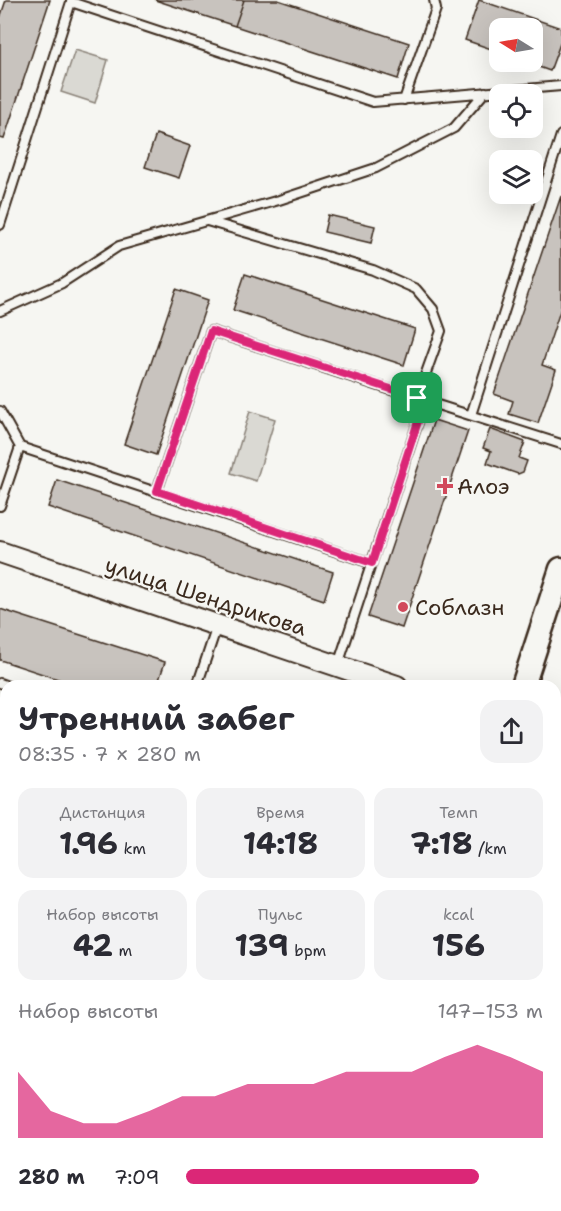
<!DOCTYPE html>
<html lang="ru">
<head>
<meta charset="utf-8">
<style>
  :root { --surface:#fff; --page:#f2f2f3; --text:#2b2b33; --muted:#7c7c81; --accent:#db2777 }
  body { margin:0; font-family:"Shantell Sans",sans-serif; background:var(--page); color:var(--text); height:100vh; display:flex; flex-direction:column; font-size:22px; white-space:nowrap }
  * { box-sizing:border-box; margin:0 }
  p { font-size:20px; color:var(--muted) }
  .icon { flex:none; width:33px; height:33px; fill:none; stroke:currentColor; stroke-width:2; stroke-linecap:round; stroke-linejoin:round }
  .map { position:relative; flex:1; overflow:hidden }
  .side { position:absolute; left:0px; top:680px; width:561px; height:532px; display:flex; flex-direction:column; background:var(--surface); border-radius:18px 18px 0 0; box-shadow:0 6px 24px #0002 }
  .side>* { flex:none }
  .needle { width:39px; rotate:281deg }
  .fabs { position:absolute; left:489px; top:18px; display:grid; gap:12px }
  .fabs a { display:grid; place-items:center; width:54px; height:54px; border-radius:12px; background:var(--surface); box-shadow:0 6px 24px #0002; font-size:30px }
  .pin { position:absolute; display:grid; place-items:center; width:51px; height:51px; color:#fff; margin:-26px; border-radius:12px; box-shadow:0 3px 9px #0006 }
  .round { display:grid; place-items:center; flex:none; width:63px; height:63px; border-radius:18px; background:var(--page) }
  .headline { display:flex; align-items:center; justify-content:space-between; height:102px; padding:0 18px }
  h1 { font-size:33px; font-weight:700; line-height:45px }
  .stats { display:grid; grid-template-columns:repeat(3,1fr); gap:9px; height:102px; padding:6px 18px }
  .stats div { display:grid; align-content:center; border-radius:15px; background:var(--page); text-align:center }
  .stats b { font-size:30px; font-weight:700 }
  .stats small { font-size:16px; font-weight:400 }
  .stats p { font-size:16px }
  .chart { height:168px; padding:12px 18px }
  .chart p { display:flex; justify-content:space-between }
  .chart svg { width:100%; height:108px; margin-top:6px; fill:var(--accent); opacity:.7 }
  ul { padding:0 18px; list-style:none; font-size:20px }
  li { display:grid; grid-template-columns:96px 72px 1fr; align-items:center; height:45px }
  li i { height:15px; border-radius:8px; background:var(--accent) }
  .map>svg:first-child { display:block }
  .built { fill:#e8e7e2 }
  .green { fill:#dad9d3; stroke:#8a8278; stroke-width:1.5 }
  .building { fill:#c8c3be; stroke:#3b2a1e; stroke-width:1.5 }
  .lines { fill:none; stroke-linecap:round; stroke-linejoin:round }
  .service-casing { stroke:#3b2a1e; stroke-width:12 }
  .tertiary-casing { stroke:#3b2a1e; stroke-width:24 }
  .secondary-casing { stroke:#3b2a1e; stroke-width:27 }
  .service { stroke:#f6f6f2; stroke-width:8 }
  .tertiary { stroke:#f6f6f2; stroke-width:20 }
  .secondary { stroke:#f6f6f2; stroke-width:22 }
  .route-casing { stroke:#fff; stroke-width:12 }
  .route { stroke:#db2777; stroke-width:8 }
  .poi-dot { fill:#d1495b; stroke:#f6f6f2; stroke-width:2 }
  .labels { text-anchor:middle; stroke-width:4.5; stroke-linejoin:round; paint-order:stroke }
  .poi-label { font-size:22px; fill:#3b2a1e; stroke:#f6f6f2; text-anchor:start }
  .street-label { font-size:22px; fill:#3b2a1e; stroke:#f6f6f2 }
</style>
</head>
<body>
<div class="map">
<svg width="561" height="1211" viewBox="0 0 561 1211">
  <rect width="100%" height="100%" fill="#f6f6f2"/>
  <filter id="ink" filterUnits="userSpaceOnUse"><feTurbulence type="fractalNoise" baseFrequency=".0167" numOctaves="2"/><feDisplacementMap in="SourceGraphic" scale="12" xChannelSelector="R" yChannelSelector="G"/><feConvolveMatrix kernelMatrix="1 2 1 2 8 2 1 2 1" color-interpolation-filters="sRGB"/></filter>
  <g filter="url(#ink)">
    <path class="built" d="M555 785 561 787V910L555 930Z"/>
    <path class="green" d="M75 50 108 60 95 103 61 92Z
      M250 411 275 419 256 481 231 473Z
      M561 916V1211H467L469 1206H555V935Z"/>
    <path class="building" d="M6 0H50L4 139 0 138V18Z
      M155 0H244L235 26Z
      M244 0H278L409 43 398 79 235 26Z
      M479 0 561 28V41L550 71 525 62H532V28H500V52L465 40Z
      M156 134 190 146 179 178 145 167Z
      M561 196V308L542 365 556 370 538 423 509 414 513 401 494 394Z
      M328 215 375 226 371 243 324 232Z
      M245 274 415 329 404 365 233 310Z
      M176 289 208 300 156 455 124 444Z
      M434 420 468 431 402 628 368 617Z
      M490 429 525 442 519 458 527 461 523 472 518 474 487 463 491 451 483 448Z
      M57 480 333 572 324 600 48 507Z
      M0 609 165 662 157 686H79L0 660Z
      M555 789 561 791V826L555 825Z
      M0 860 6 862V902L0 900Z
      M0 1091 6 1093V1126L0 1124Z"/>
    <g class="lines">
      <defs>
        <path id="service" d="M404 100 436 9 434 0
          M207 221 373 270 416 289 433 309 441 331 417 398
          M0 225 71 2 373 102 561 86
          M0 311 62 283 119 246 279 200 376 168 454 128 485 92
          M0 411 20 447
          M471 415 561 135
          M157 491 211 331 425 401
          M0 506 20 447 371 563
          M338 665 425 401 561 444
          M0 683 8 686
          M197 686 217 626
          M555 768 561 770
          M0 1060 6 1061
          M0 1154 6 1156
          M165 1206 181 1211
          M45 1211 46 1206
          M191 1211 193 1206"/>
        <path id="tertiary" d="M0 552 397 686"/>
        <path id="secondary" d="M523 686 561 569
          M349 1211 350 1206"/>
      </defs>
      <use href="#service" class="service-casing"/>
      <use href="#tertiary" class="tertiary-casing"/>
      <use href="#secondary" class="secondary-casing"/>
      <use href="#service" class="service"/>
      <use href="#tertiary" class="tertiary"/>
      <use href="#secondary" class="secondary"/>
    </g>
  </g>
  <g class="lines" filter="url(#ink)">
    <defs>
      <path id="route" d="M211 331 425 400 372 563 157 491Z"/>
    </defs>
    <use href="#route" class="route-casing"/>
    <use href="#route" class="route"/>
  </g>
  <g class="poi-dot">
    <path d="M442 477h6v6h6v6h-6v6h-6v-6h-6v-6h6z"/>
    <circle cx="403" cy="607" r="6"/>
  </g>
  <g class="labels">
    <g class="poi-label">
      <text x="457" y="494">Алоэ</text>
      <text x="415" y="615">Соблазн</text>
    </g>
    <g class="street-label">
      <text transform="translate(206 596) rotate(18)" y="8">улица Шендрикова</text>
    </g>
  </g>
</svg>
<div class="fabs">
<a><svg class="needle" viewBox="-14 -14 28 28"><path d="M0-13l5 13h-10z" fill="#e53935"/><path d="M0 13l5-13h-10z" fill="#7c7c81"/></svg></a>
<a><svg class="icon" aria-label="locate" viewBox="0 0 24 24"><circle cx="12" cy="12" r="6"/><path d="M12 2v4M12 18v4M2 12h4M18 12h4"/></svg></a>
<a><svg class="icon" aria-label="layers" viewBox="0 0 24 24"><path d="M12 4l9 5-9 5-9-5zM3 14l9 5 9-5"/></svg></a>
</div>
<div class="pin" style="left:417px;top:398px;background:#1e9e55"><svg class="icon" aria-label="arrive" viewBox="0 0 24 24"><path d="M6 21V4h12l-3 4 3 4H6"/></svg></div>
<section class="side">
<div class="headline"><div><h1>Утренний забег</h1><p>08:35 · 7 × 280 m</p></div><a class="round"><svg class="icon" aria-label="share" viewBox="0 0 24 24"><path d="M12 15V3M7 8l5-5 5 5M5 13v7h14v-7"/></svg></a></div>
<div class="stats">
<div><p>Дистанция</p><b>1.96<small> km</small></b></div>
<div><p>Время</p><b>14:18</b></div>
<div><p>Темп</p><b>7:18<small> /km</small></b></div>
</div>
<div class="stats">
<div><p>Набор высоты</p><b>42<small> m</small></b></div>
<div><p>Пульс</p><b>139<small> bpm</small></b></div>
<div><p>kcal</p><b>156</b></div>
</div>
<div class="chart"><p><span>Набор высоты</span>147–153 m</p>
<svg viewBox="0 0 160 44" preserveAspectRatio="none"><path d="M0 44V17L10 33L20 38L30 38L40 33L50 27L60 27L70 22L80 22L90 22L100 17L110 17L120 17L130 11L140 6L150 11L160 17V44z"/></svg>
</div>
<ul>
<li><b>280 m</b>7:09<i style="width:82%"></i></li>
</ul>
</section>
</div>
</body>
</html>
